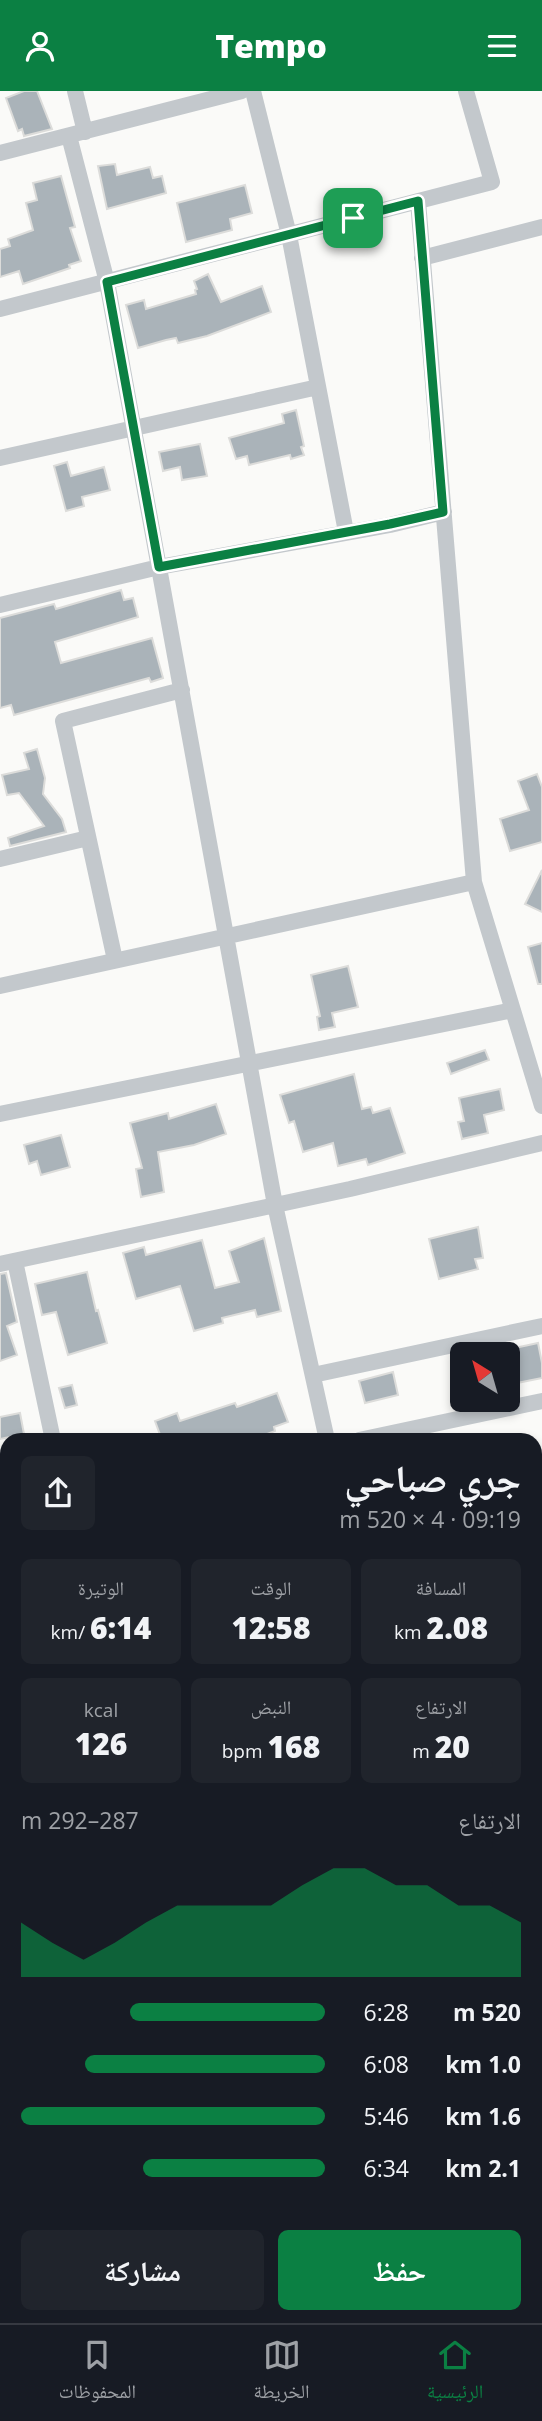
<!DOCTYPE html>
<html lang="ar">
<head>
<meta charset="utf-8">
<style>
  :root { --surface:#171b24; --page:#20242c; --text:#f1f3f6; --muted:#9ea1a6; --line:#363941; --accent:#0b8043 }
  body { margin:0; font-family:"Open Sans","Noto Naskh Arabic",sans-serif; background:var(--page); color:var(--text); direction:rtl; height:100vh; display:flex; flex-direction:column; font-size:26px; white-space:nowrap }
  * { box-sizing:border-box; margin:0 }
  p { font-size:23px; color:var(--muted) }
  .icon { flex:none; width:38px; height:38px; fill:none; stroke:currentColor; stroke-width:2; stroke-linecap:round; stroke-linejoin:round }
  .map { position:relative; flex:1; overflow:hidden; direction:ltr }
  .sheet { position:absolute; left:0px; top:1342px; width:542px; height:891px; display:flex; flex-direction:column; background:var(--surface); border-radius:21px 21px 0 0; box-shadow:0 4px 10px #0003; direction:rtl }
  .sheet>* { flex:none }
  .needle { width:46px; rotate:323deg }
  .tools { position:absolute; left:450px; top:1251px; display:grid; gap:14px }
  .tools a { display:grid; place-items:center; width:70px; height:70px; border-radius:10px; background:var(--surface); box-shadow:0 4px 10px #0003; font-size:35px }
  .pin { position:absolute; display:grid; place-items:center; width:60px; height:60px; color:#fff; margin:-30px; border-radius:14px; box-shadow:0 4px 10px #0006 }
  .round { display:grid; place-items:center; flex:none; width:74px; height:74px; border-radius:10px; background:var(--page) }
  .head { display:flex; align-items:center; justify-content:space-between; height:119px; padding:0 21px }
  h1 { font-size:38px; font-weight:800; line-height:52px }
  .stats { display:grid; grid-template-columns:repeat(3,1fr); gap:10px; height:119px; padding:7px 21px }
  .stats div { display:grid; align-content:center; border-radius:10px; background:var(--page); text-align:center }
  .stats b { font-size:30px; font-weight:800 }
  .stats small { font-size:19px; font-weight:400 }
  .stats p { font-size:19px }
  .chart { height:196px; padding:14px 21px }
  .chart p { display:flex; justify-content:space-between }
  .chart svg { width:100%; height:126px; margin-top:7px; fill:var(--accent); opacity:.7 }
  .primary-button { display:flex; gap:14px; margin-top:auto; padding:14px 21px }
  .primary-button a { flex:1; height:80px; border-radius:10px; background:var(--accent); color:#fff; font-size:28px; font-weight:800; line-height:80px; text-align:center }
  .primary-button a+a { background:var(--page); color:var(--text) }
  ul { padding:0 21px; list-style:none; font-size:23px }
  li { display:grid; grid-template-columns:112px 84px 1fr; align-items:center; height:52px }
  li i { height:18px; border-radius:9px; background:var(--accent) }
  header { display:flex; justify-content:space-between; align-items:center; height:91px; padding:0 21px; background:var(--accent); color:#fff; font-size:32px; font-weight:800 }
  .tabs { display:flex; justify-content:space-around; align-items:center; height:98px; border-top:2px solid var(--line); background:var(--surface); font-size:19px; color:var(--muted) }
  .tabs a { display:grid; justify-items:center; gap:4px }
  .tabs .active { color:var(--accent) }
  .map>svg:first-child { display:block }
  .building { fill:#aab3b9; stroke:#dcdcda; stroke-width:2 }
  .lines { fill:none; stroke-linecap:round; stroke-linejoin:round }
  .secondary-casing { stroke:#b3babf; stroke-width:23 }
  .minor { stroke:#c3c8cc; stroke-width:16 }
  .secondary { stroke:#fff; stroke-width:21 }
  .route-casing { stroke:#fff; stroke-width:14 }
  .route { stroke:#0b8043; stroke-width:9 }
</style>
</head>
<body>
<header><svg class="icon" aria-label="menu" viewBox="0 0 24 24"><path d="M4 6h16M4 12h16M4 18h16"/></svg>Tempo<svg class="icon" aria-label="person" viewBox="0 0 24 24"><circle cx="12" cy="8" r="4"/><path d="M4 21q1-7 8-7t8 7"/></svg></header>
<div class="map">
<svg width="542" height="2232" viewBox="0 0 542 2232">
  <rect width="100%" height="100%" fill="#fafaf8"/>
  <path class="building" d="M24 0H37L52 38 24 45 22 38 18 40 6 7Z
    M115 73 117 84 150 76 153 87 162 85 166 102 107 118 98 75Z
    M61 85 75 136 70 137 81 170 69 174 70 177 23 193 19 180 0 186V158L10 155 8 148 33 139 26 112 37 109 33 92Z
    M245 94 252 122 230 128 232 139 186 151 177 112Z
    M208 183 221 211 262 195 271 221 207 245 178 252 176 247 166 249 138 257 126 214 144 209 146 218 196 203 195 199 197 198 194 190Z
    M296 319 304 355 301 356 304 364 291 368 290 364 249 374 247 365 236 368 229 347 284 332 282 323Z
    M200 353 207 385 182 389 180 376 163 380 159 361Z
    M67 371 71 385 104 376 110 399 82 406 84 415 66 420 54 375Z
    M121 499 124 509 133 507 138 526 55 551 61 572 152 547 163 587 151 591 149 587 14 624 11 614 0 617V527L54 513 56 518Z
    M37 658 45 687 43 703 62 728 66 741 10 755 8 747 44 735 19 702 7 704 2 684 29 678 24 662Z
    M537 683 542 696V751L510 760 500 728 529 719 518 690Z
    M542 779V821L525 813Z
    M542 852V893H538L528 856Z
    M348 875 358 916 332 922 335 936 319 939 317 926 320 925 311 884Z
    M485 959 489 969 451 983 447 972Z
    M354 983 362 1018 371 1016 373 1022 390 1017 405 1062 368 1074 366 1068 338 1075 333 1052 303 1061 294 1030 289 1032 280 1004Z
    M500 998 504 1019 484 1024 488 1042 462 1048 458 1031 464 1030 459 1007Z
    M216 1013 226 1043 194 1054 158 1061 164 1101 141 1106 136 1078 142 1077 130 1032 168 1022 169 1028Z
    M61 1044 70 1076 41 1084 37 1070 29 1073 24 1054Z
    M478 1136 483 1167 475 1168 478 1178 439 1188 429 1148Z
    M264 1147 281 1220 257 1226 255 1219 222 1227 223 1232 194 1240 180 1195 136 1208 123 1162 144 1156 146 1164 202 1149 215 1197 239 1191 229 1160Z
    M87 1181 96 1220 98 1219 107 1252 68 1264 56 1221 42 1224 35 1193Z
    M6 1182 17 1231 7 1235 17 1264 0 1270V1183Z
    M538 1252 542 1272V1287L517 1292 510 1258Z
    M393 1281 398 1304 365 1312 359 1290Z
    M72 1294 77 1314 65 1317 59 1297Z
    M277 1302 288 1331 274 1336 275 1340 257 1347 246 1349H162L155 1330 177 1322 180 1330 235 1312 237 1316Z
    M20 1322 24 1343 0 1348V1326Z"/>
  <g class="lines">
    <defs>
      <path id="secondary" d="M536 1729 542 1727
        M0 1841 7 1840"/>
    </defs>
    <use href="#secondary" class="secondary-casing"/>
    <path class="minor" d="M75 0 85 41
      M253 0 289 144 346 441
      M69 45 107 191 275 1114 327 1349
      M0 62 242 0
      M418 110 474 791 542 1015
      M422 167 542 136
      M0 218 492 91 466 0
      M0 367 318 296
      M0 514 159 476 390 434 444 421
      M0 768 88 747
      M115 869 63 630 182 599
      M0 895 474 791
      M0 1023 513 919
      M15 1170 53 1349
      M0 1173 350 1098 542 1052
      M313 1284 542 1235
      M359 1349 542 1310
      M0 1426 7 1424
      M536 1440 542 1439
      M0 1551 7 1550
      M536 1586 542 1585"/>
    <use href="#secondary" class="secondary"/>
  </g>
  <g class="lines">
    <defs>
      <path id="route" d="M418 110 443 421 390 433 159 476 107 191Z"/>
    </defs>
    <use href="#route" class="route-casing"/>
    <use href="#route" class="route"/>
  </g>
</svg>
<div class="tools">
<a><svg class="needle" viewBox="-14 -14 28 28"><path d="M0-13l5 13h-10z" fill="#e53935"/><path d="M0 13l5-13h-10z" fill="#9ea1a6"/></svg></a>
</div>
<div class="pin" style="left:353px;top:127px;background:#1e9e55"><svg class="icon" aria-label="arrive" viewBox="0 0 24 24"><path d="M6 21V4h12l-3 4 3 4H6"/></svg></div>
<section class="sheet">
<div class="head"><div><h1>جري صباحي</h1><p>09:19 · 4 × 520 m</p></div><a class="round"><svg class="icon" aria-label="share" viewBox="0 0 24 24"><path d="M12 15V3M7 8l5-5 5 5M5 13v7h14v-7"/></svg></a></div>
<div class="stats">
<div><p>المسافة</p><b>2.08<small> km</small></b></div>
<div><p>الوقت</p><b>12:58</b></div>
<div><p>الوتيرة</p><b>6:14<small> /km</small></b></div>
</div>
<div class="stats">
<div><p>الارتفاع</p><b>20<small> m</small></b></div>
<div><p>النبض</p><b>168<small> bpm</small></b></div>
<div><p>kcal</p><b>126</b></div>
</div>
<div class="chart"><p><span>الارتفاع</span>287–292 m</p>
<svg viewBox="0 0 160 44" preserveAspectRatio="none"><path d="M0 44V25L10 32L20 38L30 32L40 25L50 19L60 19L70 19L80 19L90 12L100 6L110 6L120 12L130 12L140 19L150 19L160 25V44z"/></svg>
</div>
<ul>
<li><b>520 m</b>6:28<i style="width:64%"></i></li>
<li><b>1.0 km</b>6:08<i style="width:79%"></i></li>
<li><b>1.6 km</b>5:46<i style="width:100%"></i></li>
<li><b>2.1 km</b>6:34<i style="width:60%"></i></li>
</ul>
<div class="primary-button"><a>حفظ</a><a>مشاركة</a></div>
</section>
</div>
<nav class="tabs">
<a class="active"><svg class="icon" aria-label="home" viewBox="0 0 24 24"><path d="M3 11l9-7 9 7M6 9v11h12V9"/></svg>الرئيسية</a>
<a><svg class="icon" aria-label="map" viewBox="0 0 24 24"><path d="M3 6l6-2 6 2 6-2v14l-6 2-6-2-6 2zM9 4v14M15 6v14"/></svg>الخريطة</a>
<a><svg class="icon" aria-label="saved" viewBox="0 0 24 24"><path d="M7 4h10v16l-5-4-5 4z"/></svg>المحفوظات</a>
</nav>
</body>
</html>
